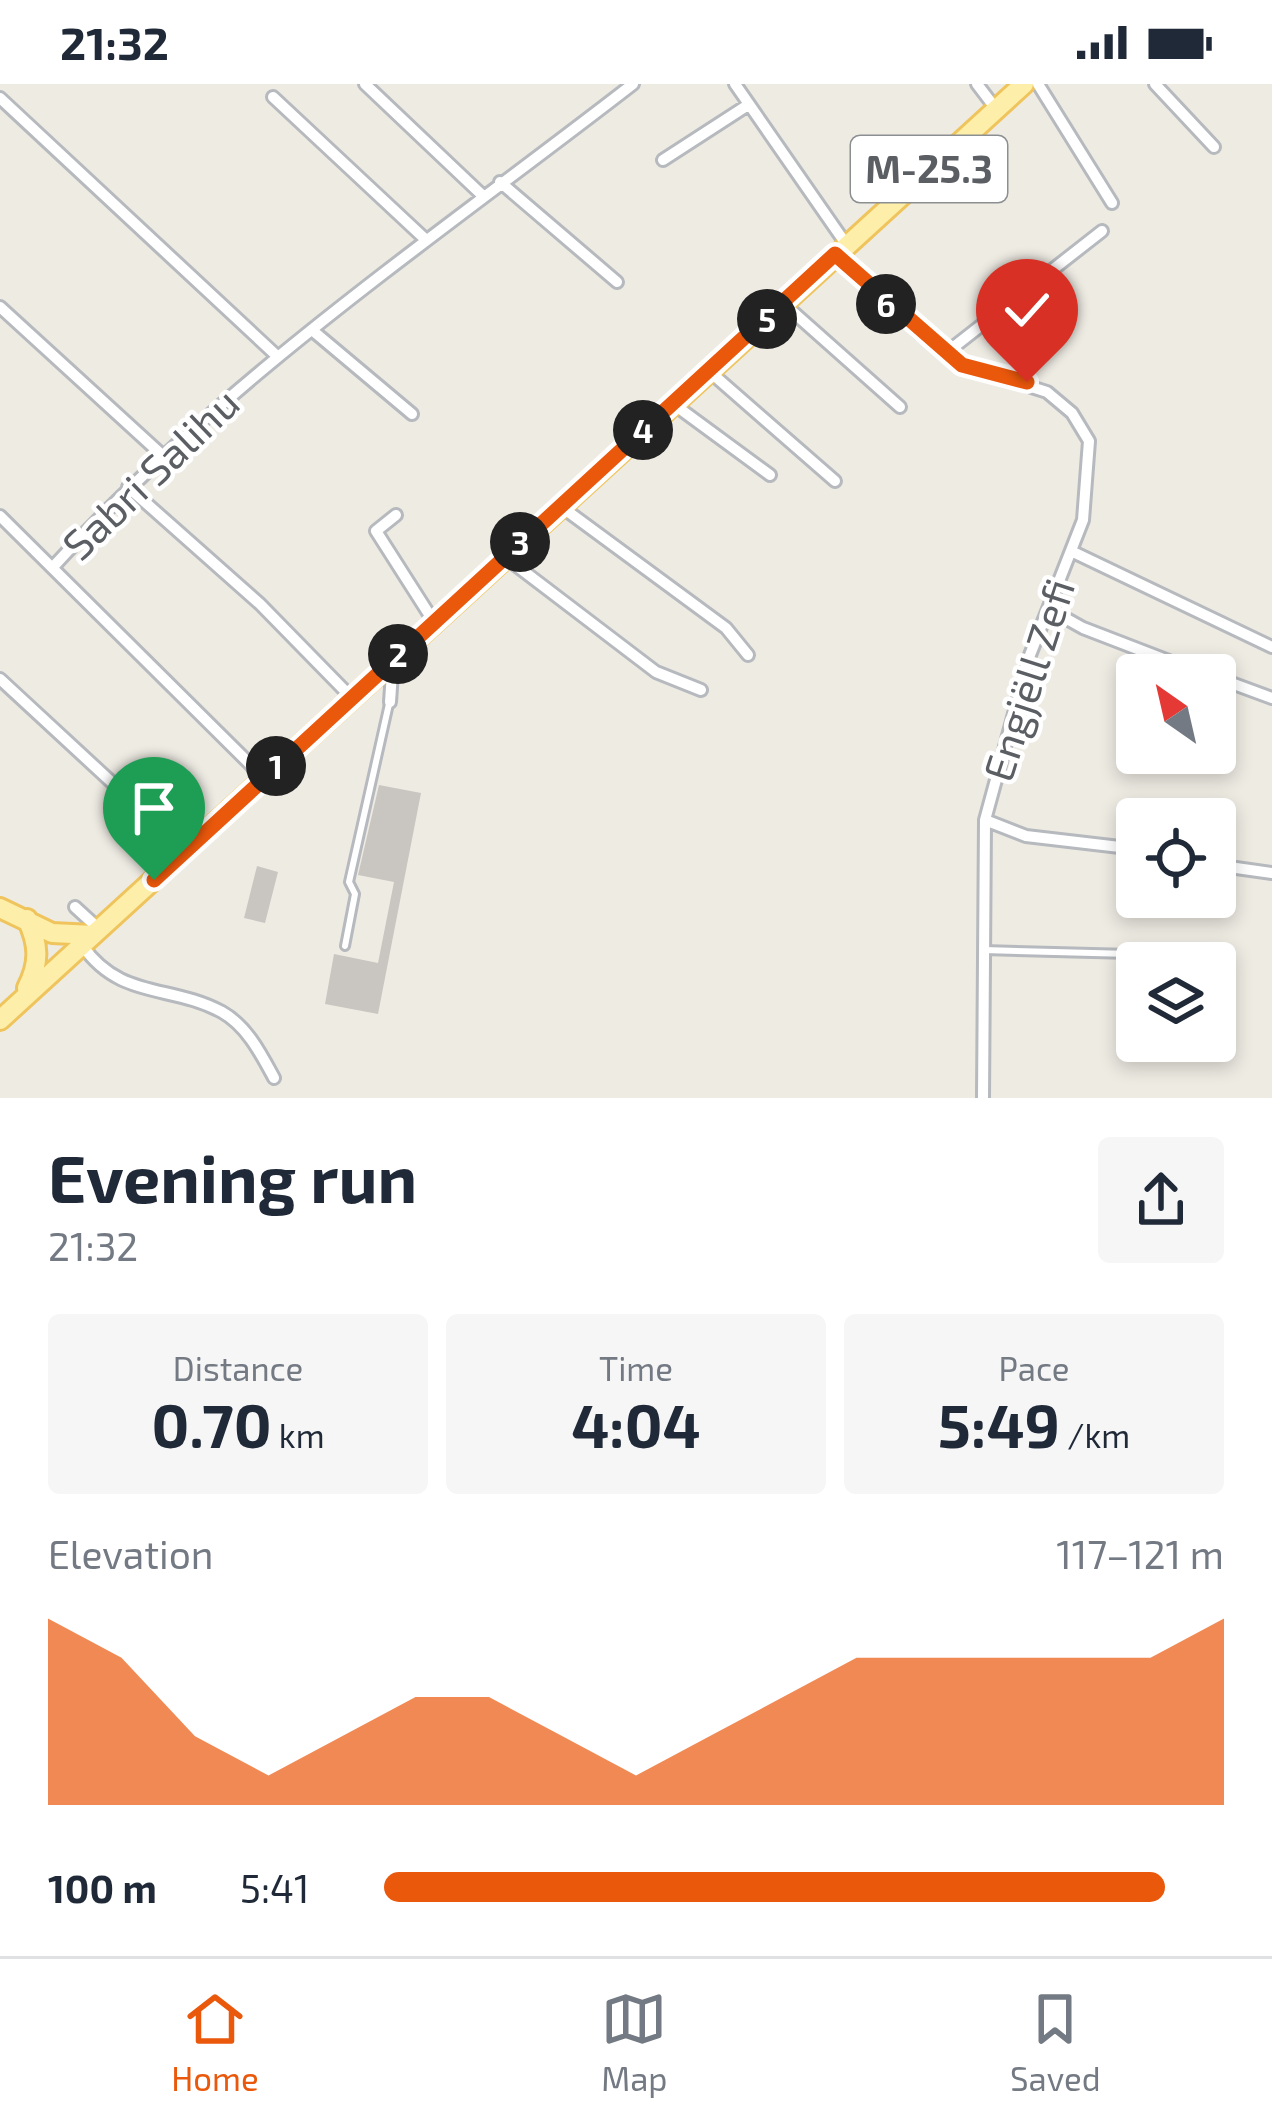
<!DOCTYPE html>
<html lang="en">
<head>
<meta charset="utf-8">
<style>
  :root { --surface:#fff; --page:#f6f6f7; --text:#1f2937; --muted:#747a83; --line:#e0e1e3; --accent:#ea580c }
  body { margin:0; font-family:"Exo 2",sans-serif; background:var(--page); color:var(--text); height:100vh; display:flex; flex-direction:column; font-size:45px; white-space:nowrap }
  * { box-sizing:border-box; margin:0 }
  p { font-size:39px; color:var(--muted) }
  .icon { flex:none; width:66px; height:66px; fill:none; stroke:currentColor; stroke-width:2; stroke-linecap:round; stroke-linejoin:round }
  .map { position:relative; height:1014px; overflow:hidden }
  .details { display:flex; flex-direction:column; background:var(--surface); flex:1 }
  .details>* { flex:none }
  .needle { width:78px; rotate:326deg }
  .controls { position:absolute; left:1116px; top:570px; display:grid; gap:24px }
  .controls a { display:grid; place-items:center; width:120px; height:120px; border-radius:12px; background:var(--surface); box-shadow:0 6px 18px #0003; font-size:60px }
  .pin { position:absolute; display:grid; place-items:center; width:102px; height:102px; color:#fff; margin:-123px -51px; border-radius:50% 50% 50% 0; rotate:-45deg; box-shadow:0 0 12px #0007 }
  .pin .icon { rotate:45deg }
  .km { position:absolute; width:60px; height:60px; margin:-30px; border-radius:50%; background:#222; color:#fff; font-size:33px; line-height:60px; text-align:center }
  .round { display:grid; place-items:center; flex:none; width:126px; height:126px; border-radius:12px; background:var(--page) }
  .head { display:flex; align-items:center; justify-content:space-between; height:204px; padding:0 48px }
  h1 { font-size:66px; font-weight:700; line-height:90px }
  .stats { display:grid; grid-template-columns:repeat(3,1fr); gap:18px; height:204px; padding:12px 48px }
  .stats div { display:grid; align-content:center; border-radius:12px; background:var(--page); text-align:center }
  .stats b { font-size:60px; font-weight:700 }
  .stats small { font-size:33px; font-weight:400 }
  .stats p { font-size:33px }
  .chart { height:336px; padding:24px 48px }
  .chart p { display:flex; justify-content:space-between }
  .chart svg { width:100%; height:216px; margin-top:12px; fill:var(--accent); opacity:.7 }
  ul { padding:0 48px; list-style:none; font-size:39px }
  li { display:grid; grid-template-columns:192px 144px 1fr; align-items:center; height:90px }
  li i { height:30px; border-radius:15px; background:var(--accent) }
  .status { display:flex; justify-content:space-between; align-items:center; height:84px; padding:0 60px; background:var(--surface); direction:ltr }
  .status svg { height:33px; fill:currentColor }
  .tabs { display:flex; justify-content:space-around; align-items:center; height:168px; border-top:3px solid var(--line); background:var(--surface); font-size:33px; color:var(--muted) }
  .tabs a { display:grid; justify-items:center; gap:6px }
  .tabs .current { color:var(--accent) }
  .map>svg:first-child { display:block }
  .building { fill:#c9c6c1 }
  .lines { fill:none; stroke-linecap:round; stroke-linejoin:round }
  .service-casing { stroke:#b6b9bd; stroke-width:12 }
  .minor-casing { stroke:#b6b9bd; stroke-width:16 }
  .primary-casing { stroke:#efc45c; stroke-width:24 }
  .service { stroke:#fff; stroke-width:6 }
  .minor { stroke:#fff; stroke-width:10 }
  .primary { stroke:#fdefa9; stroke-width:18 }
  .route-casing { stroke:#fff; stroke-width:24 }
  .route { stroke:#ea580c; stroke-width:15 }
  .labels { text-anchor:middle; stroke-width:9; stroke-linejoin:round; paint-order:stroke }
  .shield { fill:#fff; stroke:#8c8f92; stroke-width:3 }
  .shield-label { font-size:39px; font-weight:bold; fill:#5b5f64 }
  .street-label { font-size:42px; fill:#5b5f64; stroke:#fff }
</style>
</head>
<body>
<div class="status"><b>21:32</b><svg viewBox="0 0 49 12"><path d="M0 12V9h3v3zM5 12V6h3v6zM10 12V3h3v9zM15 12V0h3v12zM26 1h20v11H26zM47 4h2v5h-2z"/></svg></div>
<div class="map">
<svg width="1272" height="1014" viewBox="0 0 1272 1014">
  <rect width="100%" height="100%" fill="#eeebe3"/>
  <path class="building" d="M379 701 421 709 378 930 325 920 334 870 378 879 394 798 358 791Z
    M257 782 278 788 265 839 244 834Z"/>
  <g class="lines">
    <defs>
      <path id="service" d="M345 862 355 810 349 798 389 620
        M983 866 1207 872"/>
      <path id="minor" d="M365 0 482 111
        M735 0 846 160
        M977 0 996 25
        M1038 0 1112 119
        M1155 0 1214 63
        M273 13 425 155
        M0 14 277 272
        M663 76 748 21
        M500 98 617 198
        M835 170 918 248 963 281 1047 308 1072 329 1089 357 1083 436 1030 571 985 736 983 1014
        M784 220 900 323
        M0 223 162 371
        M312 246 412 330
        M946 269 1102 147
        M709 287 835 397
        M672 319 770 391
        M128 403 260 520 350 612
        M559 421 726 544 748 571
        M396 431 376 447 434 538
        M0 432 264 694
        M1071 467 1272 563
        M505 473 656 588 701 606
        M53 483C225 295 433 155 633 0
        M1049 525 1083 544 1205 591
        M1215 593 1272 614
        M0 595 186 767
        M390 618 393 574
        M985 736 1026 752 1137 765
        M1215 781 1272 789
        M75 823 99 845
        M82 861C120 916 170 900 222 928 247 942 261 970 274 994"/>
      <path id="primary" d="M0 824 52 849 93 851
        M27 904C40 879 39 860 27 835
        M0 936 1024 0"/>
    </defs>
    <use href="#service" class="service-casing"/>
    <use href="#minor" class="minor-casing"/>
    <use href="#primary" class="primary-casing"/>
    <use href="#service" class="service"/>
    <use href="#minor" class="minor"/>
    <use href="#primary" class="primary"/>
  </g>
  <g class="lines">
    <defs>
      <path id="route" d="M154 796 835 170 962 281 1027 298"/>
    </defs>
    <use href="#route" class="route-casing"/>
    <use href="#route" class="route"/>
  </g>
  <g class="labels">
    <rect class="shield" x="851" y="52" width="156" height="66" rx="9"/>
    <g class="shield-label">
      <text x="929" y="99">M-25.3</text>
    </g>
    <g class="street-label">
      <text transform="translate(151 390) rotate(-44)" y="15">Sabri Salihu</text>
      <text transform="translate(1029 596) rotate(-72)" y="15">Engjëll Zefi</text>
    </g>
  </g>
</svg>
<div class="controls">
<a><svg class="needle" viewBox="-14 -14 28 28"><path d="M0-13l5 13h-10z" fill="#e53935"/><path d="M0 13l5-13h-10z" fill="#747a83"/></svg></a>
<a><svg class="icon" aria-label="locate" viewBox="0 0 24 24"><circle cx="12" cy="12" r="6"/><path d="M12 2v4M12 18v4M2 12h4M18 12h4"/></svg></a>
<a><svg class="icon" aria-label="layers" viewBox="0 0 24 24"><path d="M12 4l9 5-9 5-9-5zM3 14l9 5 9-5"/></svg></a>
</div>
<div class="pin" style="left:154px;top:796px;background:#1e9e55"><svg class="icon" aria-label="arrive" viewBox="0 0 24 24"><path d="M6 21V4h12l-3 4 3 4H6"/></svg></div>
<div class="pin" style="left:1027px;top:298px;background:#d93025"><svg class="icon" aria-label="check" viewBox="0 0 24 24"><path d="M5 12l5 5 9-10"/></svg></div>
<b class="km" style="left:276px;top:682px">1</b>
<b class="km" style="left:398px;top:570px">2</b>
<b class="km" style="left:520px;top:458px">3</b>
<b class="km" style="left:643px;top:346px">4</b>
<b class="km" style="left:767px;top:235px">5</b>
<b class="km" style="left:886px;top:220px">6</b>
</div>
<section class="details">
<div class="head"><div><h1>Evening run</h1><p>21:32</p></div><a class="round"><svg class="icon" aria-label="share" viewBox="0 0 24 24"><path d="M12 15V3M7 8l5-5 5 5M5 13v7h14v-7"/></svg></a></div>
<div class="stats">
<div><p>Distance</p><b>0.70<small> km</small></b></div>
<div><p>Time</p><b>4:04</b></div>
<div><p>Pace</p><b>5:49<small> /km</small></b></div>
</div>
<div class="chart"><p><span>Elevation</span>117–121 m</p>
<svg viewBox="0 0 160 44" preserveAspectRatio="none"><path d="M0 44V6L10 14L20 30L30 38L40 30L50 22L60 22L70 30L80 38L90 30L100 22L110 14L120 14L130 14L140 14L150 14L160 6V44z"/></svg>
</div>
<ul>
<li><b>100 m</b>5:41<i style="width:93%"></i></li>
</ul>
</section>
<nav class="tabs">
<a class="current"><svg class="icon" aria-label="home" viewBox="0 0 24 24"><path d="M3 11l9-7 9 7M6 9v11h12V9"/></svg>Home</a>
<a><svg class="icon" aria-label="map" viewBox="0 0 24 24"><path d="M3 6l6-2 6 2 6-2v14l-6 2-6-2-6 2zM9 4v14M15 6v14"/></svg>Map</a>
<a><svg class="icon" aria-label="saved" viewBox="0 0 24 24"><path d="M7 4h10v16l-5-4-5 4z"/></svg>Saved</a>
</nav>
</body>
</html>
